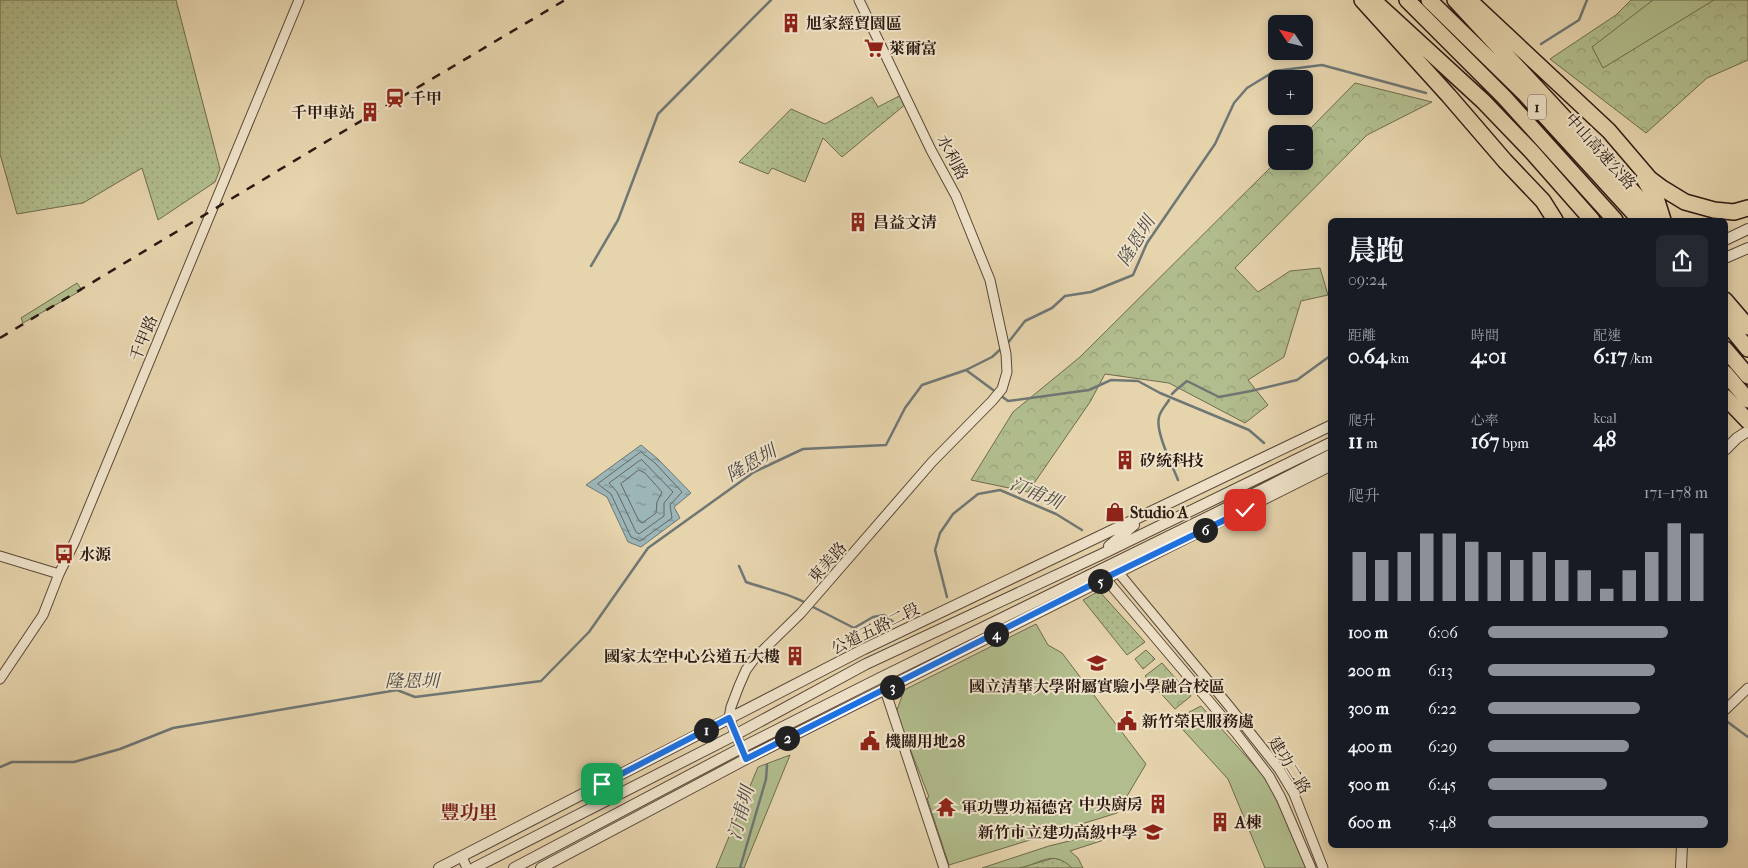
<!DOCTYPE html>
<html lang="zh-TW">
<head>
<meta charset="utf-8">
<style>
  :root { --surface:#171b24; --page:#242831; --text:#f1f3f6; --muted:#9ea1a6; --accent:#8c9099 }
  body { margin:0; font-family:"IM FELL French Canon","Noto Serif TC",serif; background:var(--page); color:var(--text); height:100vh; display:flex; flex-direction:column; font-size:19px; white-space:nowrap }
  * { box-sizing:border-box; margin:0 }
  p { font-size:16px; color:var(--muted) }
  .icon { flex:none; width:28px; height:28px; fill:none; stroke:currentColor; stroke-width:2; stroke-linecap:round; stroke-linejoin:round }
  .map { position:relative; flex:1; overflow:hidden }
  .side { position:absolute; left:1328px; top:218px; width:400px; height:630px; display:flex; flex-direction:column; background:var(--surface); border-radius:8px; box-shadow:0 2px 12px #0003 }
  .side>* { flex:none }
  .needle { width:32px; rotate:305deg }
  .tools { position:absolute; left:1268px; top:15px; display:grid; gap:10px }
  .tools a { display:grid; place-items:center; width:45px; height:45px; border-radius:8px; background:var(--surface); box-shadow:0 2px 12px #0003; font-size:25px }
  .pin { position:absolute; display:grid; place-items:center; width:42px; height:42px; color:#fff; margin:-21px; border-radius:10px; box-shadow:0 2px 8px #0006 }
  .km { position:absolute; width:25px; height:25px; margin:-12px; border-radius:50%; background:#222; color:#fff; font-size:14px; line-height:25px; text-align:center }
  .round { display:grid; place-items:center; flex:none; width:52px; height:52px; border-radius:8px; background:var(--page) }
  .head { display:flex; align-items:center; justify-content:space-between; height:85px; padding:0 20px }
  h1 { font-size:28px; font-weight:700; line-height:38px }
  .stats { display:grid; grid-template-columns:repeat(3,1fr); gap:8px; height:85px; padding:5px 20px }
  .stats div { display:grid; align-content:center }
  .stats b { font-size:21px; font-weight:700 }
  .stats small { font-size:14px; font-weight:400 }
  .stats p { font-size:14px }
  .chart { height:140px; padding:10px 20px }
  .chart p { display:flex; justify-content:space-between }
  .chart svg { width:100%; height:90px; margin-top:5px; stroke:var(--accent); stroke-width:6 }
  ul { padding:0 20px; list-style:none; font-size:16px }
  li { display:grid; grid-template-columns:80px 60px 1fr; align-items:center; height:38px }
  li i { height:12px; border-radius:6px; background:var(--accent) }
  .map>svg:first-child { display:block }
  .grass { fill:url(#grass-dots); stroke:#6e6b4f }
  .forest { fill:url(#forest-crowns); stroke:#6e6b4f }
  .park { fill:#b1bd8d; stroke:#6e6b4f }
  .water { fill:url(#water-ripples); stroke:#6f7775 }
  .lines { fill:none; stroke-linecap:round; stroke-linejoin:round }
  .shore { stroke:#646764; stroke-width:1 }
  .stream { stroke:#6f7775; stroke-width:2.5 }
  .minor-casing { stroke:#5a4838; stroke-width:11 }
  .tertiary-casing { stroke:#5a4838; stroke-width:12 }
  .motorway-casing { stroke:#2b1911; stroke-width:18 }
  .minor { stroke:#efe3ca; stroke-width:9 }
  .tertiary { stroke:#efe3ca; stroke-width:10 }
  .motorway { stroke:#e6d4ad; stroke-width:15 }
  .rail { stroke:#2b1911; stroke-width:2.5; stroke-dasharray:9 9; stroke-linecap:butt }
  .route-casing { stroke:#fff; stroke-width:10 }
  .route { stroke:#1a73e8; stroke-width:6 }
  .labels { text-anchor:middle; stroke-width:4; stroke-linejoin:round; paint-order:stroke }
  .shield { fill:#efe3ca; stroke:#665648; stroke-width:1 }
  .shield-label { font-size:15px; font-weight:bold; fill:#2b1911 }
  .poi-label { font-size:16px; font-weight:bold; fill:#2b1911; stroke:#efe3ca; text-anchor:start }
  .street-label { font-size:16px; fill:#2b1911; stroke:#efe3ca }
  .water-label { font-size:18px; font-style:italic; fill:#4d4843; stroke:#efe3ca }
  .quarter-label { font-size:19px; font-weight:bold; fill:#7a1f14; stroke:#efe3ca }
</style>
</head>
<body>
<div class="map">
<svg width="1748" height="868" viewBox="0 0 1748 868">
  <defs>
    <pattern id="grass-dots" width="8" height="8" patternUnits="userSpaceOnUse" patternTransform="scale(1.25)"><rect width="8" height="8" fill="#b1bd8d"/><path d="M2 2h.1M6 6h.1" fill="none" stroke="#98a279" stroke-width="1.8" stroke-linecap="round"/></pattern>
    <pattern id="forest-crowns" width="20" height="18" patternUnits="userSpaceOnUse" patternTransform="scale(1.25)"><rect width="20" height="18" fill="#b1bd8d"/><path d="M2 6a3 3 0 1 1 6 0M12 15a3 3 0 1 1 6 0" fill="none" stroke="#98a279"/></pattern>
    <pattern id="water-ripples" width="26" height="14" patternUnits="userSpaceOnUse" patternTransform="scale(1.25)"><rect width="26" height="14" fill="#9cb5b7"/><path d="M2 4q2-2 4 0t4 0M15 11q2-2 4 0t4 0" fill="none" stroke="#7f9293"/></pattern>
  </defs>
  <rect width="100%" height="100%" fill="#e6d4ad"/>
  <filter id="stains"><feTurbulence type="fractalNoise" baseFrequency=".004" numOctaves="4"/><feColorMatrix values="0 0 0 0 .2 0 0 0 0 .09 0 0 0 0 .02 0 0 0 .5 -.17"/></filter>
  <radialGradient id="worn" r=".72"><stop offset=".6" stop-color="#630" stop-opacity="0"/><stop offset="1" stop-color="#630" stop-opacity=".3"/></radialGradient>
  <path class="grass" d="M0 0H176L220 169 215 182 158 220 142 168 83 203 17 214 0 154Z
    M903 94 907 103 842 157 823 138 805 182 772 168 768 174 739 162 791 109 825 124 872 97 878 107Z
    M1099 591 1145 642 1127 655 1083 600Z
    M1054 858 1065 861 1072 868H1019Z"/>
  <path class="forest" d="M1631 0H1748V60L1707 78 1646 133 1550 59 1616 15Z
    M1355 83 1432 102 1367 135 1235 268 1258 292 1290 271 1320 268 1328 295 1301 301 1284 357 1248 380 1268 405 1245 423 1169 383 1105 374 1090 402 1028 492 971 480 1013 412 1080 357 1277 161H1304V135Z
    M1146 650 1155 659 1143 669 1135 659Z
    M1162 663 1191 696 1175 709 1145 676Z"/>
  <path class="park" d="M1653 0H1714L1603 68 1592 47Z
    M77 283 82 290 23 323 21 318Z
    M1036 624 1048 645 1062 653 1146 764 1117 813 949 865 927 798 929 797 896 713 904 690Z
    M1201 706 1278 792 1308 868H1265L1228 779 1174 720Z
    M790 755 744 868H716L758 767Z
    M1102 833 1104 840 1070 851 1078 858 1083 868H1072C1052 848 1040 865 1018 868 1006 868 994 868 982 868L1049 846Z"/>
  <path class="water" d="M641 445 658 459 691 493 674 507 680 518 641 547 628 542 607 497 586 485Z"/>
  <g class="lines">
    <path class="shore" d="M641 452 655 463 682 492 670 505 672 518 640 541 631 537 611 494 598 484Z
      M642 460 673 492 664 503V516L639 534 636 532 617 492 609 483 639 461Z
      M639 470 645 473 662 492 657 502 656 513 642 523 639 521 621 484Z"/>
    <path class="stream" d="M1541 44 1579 20 1587 0
      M591 266 618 220 658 114 771 0
      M1007 344 1025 321 1052 308 1065 296 1091 292 1133 275 1147 243 1215 144 1234 103 1247 88 1275 71 1322 65 1426 93
      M966 370 1008 401 1089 390 1111 380 1138 381 1160 393 1249 430 1264 443
      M1172 394 1176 390 1187 381 1219 397 1251 391 1297 380 1330 356
      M1169 400C1166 405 1160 411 1159 417 1155 431 1172 465 1178 480
      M739 566 746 582C766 589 788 593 806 603
      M947 597 935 550 940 533 953 514 978 494 1000 490 1056 514 1082 530
      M811 606 854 628 873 617 884 615 896 624
      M1725 720 1748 737
      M0 767 12 762H74L120 749 173 728 397 690 415 697 541 681 589 632 648 548 754 472 803 449 886 445 905 408 922 385 966 370 992 357 1003 347
      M740 868 766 779 767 765"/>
    <defs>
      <path id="minor" d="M0 556 59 574
        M1118 572 1229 706 1279 769 1294 794 1323 868
        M1105 578 1236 733 1269 776 1281 798 1311 868
        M0 679 43 615 59 574 75 541 299 0
        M885 690 944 868
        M1725 710 1748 688
        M746 759 729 718 731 707 739 686 746 670 754 659 801 613 932 462 992 401 1002 389 1007 372 1006 354 990 280 956 196 931 150 859 0
        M462 857 467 868"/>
      <path id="tertiary" d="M1725 240 1748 229
        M1725 258 1748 248
        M1725 450 1737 438 1748 431
        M1109 546 1134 525
        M439 868 864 649 1330 426
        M474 868 735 735 866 664 1100 555 1330 443
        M514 868 741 748 880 678 1220 511 1330 455
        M541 868 746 759 1330 466
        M1681 868 1682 845"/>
      <path id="motorway" d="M1362 0 1449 96 1505 161 1543 201 1555 220
        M1373 0 1483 101 1532 152 1592 220
        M1407 0 1504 97 1615 220
        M1429 0 1526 95 1640 220
        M1455 0 1634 193 1657 220
        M1469 0 1609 131 1650 179 1662 188 1685 202 1714 210 1734 212 1748 208
        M1644 179 1657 201 1663 220
        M1725 300 1748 327
        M1725 321 1748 349
        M1725 349 1748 376
        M1725 373 1748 400
        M1725 397 1748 421"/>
    </defs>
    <use href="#minor" class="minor-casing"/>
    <use href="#tertiary" class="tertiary-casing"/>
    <use href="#motorway" class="motorway-casing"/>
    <use href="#minor" class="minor"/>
    <use href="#tertiary" class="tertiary"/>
    <use href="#motorway" class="motorway"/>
    <path class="rail" d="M0 338 329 140 565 0"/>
  </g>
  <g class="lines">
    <defs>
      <path id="route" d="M602 784 729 718 746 759 1105 578 1245 510"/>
    </defs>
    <use href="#route" class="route-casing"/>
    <use href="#route" class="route"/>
  </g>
  <defs>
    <symbol id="building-bare" viewBox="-9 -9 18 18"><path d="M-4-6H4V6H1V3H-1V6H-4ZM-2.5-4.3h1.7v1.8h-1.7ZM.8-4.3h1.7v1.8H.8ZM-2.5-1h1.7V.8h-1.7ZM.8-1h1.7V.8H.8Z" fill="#8f2418" stroke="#efe3ca" stroke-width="2.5" paint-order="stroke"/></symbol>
    <symbol id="supermarket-bare" viewBox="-9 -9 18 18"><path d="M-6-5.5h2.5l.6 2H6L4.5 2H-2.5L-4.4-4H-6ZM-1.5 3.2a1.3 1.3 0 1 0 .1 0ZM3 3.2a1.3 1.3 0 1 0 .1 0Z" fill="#8f2418" stroke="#efe3ca" stroke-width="2.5" paint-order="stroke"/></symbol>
    <symbol id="station-bare" viewBox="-9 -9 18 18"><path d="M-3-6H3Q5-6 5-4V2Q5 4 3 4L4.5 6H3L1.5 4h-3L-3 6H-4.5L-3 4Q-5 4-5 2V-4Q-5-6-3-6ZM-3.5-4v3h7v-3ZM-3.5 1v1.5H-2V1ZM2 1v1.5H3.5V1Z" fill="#8f2418" stroke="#efe3ca" stroke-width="2.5" paint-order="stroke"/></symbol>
    <symbol id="shop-bare" viewBox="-9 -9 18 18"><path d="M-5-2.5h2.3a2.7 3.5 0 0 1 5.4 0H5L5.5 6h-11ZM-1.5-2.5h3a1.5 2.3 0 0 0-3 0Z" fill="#8f2418" stroke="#efe3ca" stroke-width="2.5" paint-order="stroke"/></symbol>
    <symbol id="bus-bare" viewBox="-9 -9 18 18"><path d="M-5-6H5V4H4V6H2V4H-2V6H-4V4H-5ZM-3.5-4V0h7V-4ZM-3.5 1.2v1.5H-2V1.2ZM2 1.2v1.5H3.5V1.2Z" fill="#8f2418" stroke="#efe3ca" stroke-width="2.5" paint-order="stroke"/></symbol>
    <symbol id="school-bare" viewBox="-9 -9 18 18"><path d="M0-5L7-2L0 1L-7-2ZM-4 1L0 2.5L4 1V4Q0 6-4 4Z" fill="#8f2418" stroke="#efe3ca" stroke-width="2.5" paint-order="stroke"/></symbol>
    <symbol id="civic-bare" viewBox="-9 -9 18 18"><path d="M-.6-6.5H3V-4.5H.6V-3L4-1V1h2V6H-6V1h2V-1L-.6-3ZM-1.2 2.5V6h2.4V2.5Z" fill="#8f2418" stroke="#efe3ca" stroke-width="2.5" paint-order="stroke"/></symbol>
    <symbol id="temple-bare" viewBox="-9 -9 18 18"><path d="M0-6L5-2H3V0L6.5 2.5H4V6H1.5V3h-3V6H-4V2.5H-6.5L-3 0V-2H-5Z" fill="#8f2418" stroke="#efe3ca" stroke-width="2.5" paint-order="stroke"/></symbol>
  </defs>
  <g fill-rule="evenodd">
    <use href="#building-bare" x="777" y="9" width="28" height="28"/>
    <use href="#supermarket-bare" x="860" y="34" width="28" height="28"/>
    <use href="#station-bare" x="381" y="84" width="28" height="28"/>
    <use href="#building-bare" x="356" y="98" width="28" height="28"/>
    <use href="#building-bare" x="844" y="208" width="28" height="28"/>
    <use href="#building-bare" x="1111" y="446" width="28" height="28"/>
    <use href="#shop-bare" x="1101" y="498" width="28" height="28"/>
    <use href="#bus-bare" x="50" y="540" width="28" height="28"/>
    <use href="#building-bare" x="781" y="642" width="28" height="28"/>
    <use href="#school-bare" x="1083" y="649" width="28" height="28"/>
    <use href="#civic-bare" x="1113" y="707" width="28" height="28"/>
    <use href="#civic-bare" x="856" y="727" width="28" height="28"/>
    <use href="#building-bare" x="1144" y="790" width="28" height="28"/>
    <use href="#temple-bare" x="932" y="793" width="28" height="28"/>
    <use href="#building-bare" x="1206" y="808" width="28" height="28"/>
    <use href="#school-bare" x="1139" y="818" width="28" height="28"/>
  </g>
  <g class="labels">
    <rect class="shield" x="1528" y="94.5" width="18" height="25" rx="4"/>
    <g class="shield-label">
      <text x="1537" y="112">1</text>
    </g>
    <g class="poi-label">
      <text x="806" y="29">旭家經貿園區</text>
      <text x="889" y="54">萊爾富</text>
      <text x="410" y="104">千甲</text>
      <text x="355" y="118" text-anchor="end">千甲車站</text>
      <text x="873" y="228">昌益文清</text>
      <text x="1140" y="466">矽統科技</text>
      <text x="1130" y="518">Studio A</text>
      <text x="79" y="560">水源</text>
      <text x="780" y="662" text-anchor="end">國家太空中心公道五大樓</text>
      <text x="1097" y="692" text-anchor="middle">國立清華大學附屬實驗小學融合校區</text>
      <text x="1142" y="727">新竹榮民服務處</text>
      <text x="885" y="747">機關用地28</text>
      <text x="1143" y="810" text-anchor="end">中央廚房</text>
      <text x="961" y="813">軍功豐功福德宮</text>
      <text x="1235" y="828">A棟</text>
      <text x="1138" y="838" text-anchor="end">新竹市立建功高級中學</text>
    </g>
    <g class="street-label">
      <text transform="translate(1601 151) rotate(48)" y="6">中山高速公路</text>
      <text transform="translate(953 157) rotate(62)" y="6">水利路</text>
      <text transform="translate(143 338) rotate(-68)" y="6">千甲路</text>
      <text transform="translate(827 562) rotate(-48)" y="6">東美路</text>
      <text transform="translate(875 628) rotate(-26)" y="6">公道五路二段</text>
      <text transform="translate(1290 765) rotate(58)" y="6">建功二路</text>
    </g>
    <g class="water-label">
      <text transform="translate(1136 241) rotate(-58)" y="6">隆恩圳</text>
      <text transform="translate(751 463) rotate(-30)" y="6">隆恩圳</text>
      <text transform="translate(1036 493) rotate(23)" y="6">汀甫圳</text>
      <text x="412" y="687">隆恩圳</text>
      <text transform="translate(741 813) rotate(-75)" y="6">汀甫圳</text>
    </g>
    <g class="quarter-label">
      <text x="469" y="819">豐功里</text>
    </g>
  </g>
  <rect width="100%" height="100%" filter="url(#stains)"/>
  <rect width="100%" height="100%" fill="url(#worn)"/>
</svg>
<div class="tools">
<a><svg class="needle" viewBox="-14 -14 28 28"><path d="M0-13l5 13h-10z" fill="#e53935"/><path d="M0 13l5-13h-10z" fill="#9ea1a6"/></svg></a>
<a>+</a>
<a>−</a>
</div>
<div class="pin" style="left:602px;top:784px;background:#1e9e55"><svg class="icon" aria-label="arrive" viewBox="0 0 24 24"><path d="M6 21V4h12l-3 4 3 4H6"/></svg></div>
<div class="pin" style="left:1245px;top:510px;background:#d93025"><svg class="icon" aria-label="check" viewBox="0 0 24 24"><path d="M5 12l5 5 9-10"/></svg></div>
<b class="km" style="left:706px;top:730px">1</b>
<b class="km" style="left:787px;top:738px">2</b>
<b class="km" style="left:892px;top:687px">3</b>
<b class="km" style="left:996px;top:634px">4</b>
<b class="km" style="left:1100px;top:581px">5</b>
<b class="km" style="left:1205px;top:530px">6</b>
<section class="side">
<div class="head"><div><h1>晨跑</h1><p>09:24</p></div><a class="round"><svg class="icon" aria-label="share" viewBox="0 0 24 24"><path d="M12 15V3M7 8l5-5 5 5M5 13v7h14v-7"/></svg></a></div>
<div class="stats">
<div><p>距離</p><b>0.64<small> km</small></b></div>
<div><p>時間</p><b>4:01</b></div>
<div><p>配速</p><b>6:17<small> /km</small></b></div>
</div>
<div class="stats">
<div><p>爬升</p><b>11<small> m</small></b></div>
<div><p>心率</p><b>167<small> bpm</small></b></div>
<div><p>kcal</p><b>48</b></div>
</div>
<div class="chart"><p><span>爬升</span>171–178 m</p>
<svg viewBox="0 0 160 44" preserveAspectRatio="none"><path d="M5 44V20M15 44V24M25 44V20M35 44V11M45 44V11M55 44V15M65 44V20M75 44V24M85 44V20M95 44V24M105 44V29M115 44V38M125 44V29M135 44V20M145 44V6M155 44V11"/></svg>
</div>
<ul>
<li><b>100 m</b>6:06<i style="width:82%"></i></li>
<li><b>200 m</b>6:13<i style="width:76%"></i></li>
<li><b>300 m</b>6:22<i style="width:69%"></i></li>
<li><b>400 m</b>6:29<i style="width:64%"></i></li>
<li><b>500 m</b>6:45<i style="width:54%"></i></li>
<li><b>600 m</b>5:48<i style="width:100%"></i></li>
</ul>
</section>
</div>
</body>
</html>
